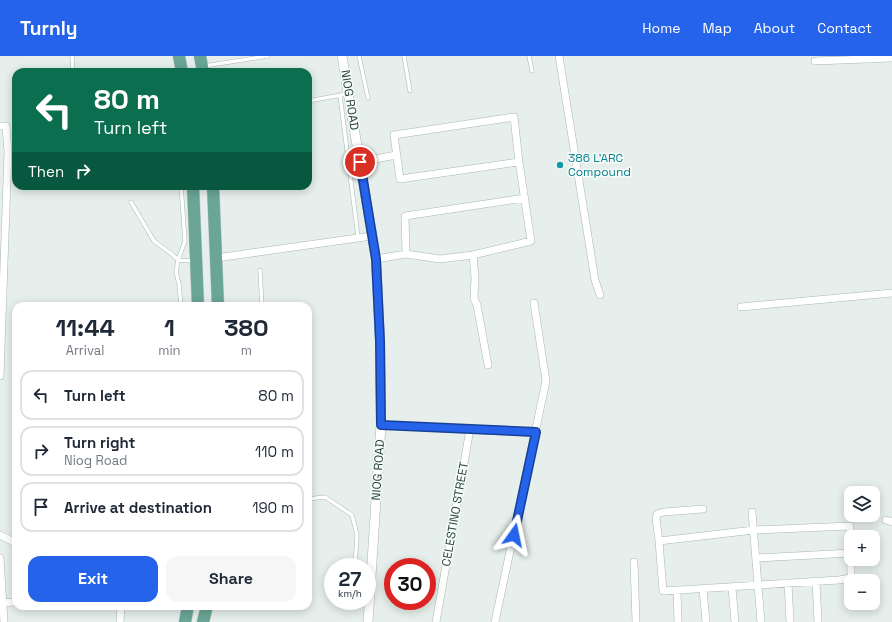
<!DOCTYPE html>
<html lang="en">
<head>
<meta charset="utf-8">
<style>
	body { margin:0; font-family:"Space Grotesk",sans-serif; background:#f6f6f7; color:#1f2937; height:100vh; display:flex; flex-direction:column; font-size:15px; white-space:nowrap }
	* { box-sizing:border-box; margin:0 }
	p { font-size:13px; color:#747a83 }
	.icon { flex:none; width:22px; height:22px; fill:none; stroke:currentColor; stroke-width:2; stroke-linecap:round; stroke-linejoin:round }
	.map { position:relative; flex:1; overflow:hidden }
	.panel { position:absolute; left:12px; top:246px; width:300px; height:308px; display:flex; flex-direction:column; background:#fff; border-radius:12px; box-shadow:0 2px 10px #0003 }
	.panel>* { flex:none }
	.hud { position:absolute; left:12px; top:12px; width:300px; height:122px; border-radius:12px; box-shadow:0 2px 10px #0003; background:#0b6e4f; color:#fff; overflow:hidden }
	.controls { position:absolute; left:844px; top:430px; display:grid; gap:8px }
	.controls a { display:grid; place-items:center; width:36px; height:36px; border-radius:8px; background:#fff; box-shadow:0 2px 10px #0003; font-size:20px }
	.speed { position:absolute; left:324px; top:502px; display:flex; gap:8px; font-size:20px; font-weight:700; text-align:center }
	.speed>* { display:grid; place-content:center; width:52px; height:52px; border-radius:50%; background:#fff; box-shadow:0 2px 10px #0003; line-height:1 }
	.speed small { font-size:10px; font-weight:400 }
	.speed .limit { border:6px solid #d22; background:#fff; color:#111 }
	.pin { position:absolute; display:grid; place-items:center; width:34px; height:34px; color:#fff; margin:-17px; border:2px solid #fff; border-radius:50%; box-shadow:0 1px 4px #0007 }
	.me { position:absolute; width:44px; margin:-22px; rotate:12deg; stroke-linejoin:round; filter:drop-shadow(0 0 3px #0008) }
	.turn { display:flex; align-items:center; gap:14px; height:84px; padding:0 16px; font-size:18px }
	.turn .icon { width:52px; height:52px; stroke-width:2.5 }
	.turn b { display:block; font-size:28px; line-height:34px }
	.then { display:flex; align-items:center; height:38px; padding:0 16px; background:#0003; gap:8px; font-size:15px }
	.eta { display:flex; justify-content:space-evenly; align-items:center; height:68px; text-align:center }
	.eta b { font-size:24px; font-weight:600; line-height:28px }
	.action { display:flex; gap:8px; margin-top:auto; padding:8px 16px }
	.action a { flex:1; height:46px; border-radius:12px; background:#2563eb; color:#fff; font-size:16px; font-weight:600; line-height:46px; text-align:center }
	.action a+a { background:#f6f6f7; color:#1f2937 }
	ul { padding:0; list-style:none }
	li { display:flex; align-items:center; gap:12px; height:50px; margin:0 8px 6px; padding:0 8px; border:2px solid #e0e1e3; border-radius:12px }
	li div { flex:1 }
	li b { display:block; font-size:15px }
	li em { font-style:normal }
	header { display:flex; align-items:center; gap:24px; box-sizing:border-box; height:56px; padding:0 20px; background:#2563eb; color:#fff }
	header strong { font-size:19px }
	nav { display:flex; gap:22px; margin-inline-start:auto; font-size:14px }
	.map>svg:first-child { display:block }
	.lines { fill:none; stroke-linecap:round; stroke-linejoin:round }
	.service-casing { stroke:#a8b8b2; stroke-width:4.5 }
	.minor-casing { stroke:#a8b8b2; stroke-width:8 }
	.tertiary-casing { stroke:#a8b8b2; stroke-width:10 }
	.primary-casing { stroke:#c2cac8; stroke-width:13 }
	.service { stroke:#fff; stroke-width:3.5 }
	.minor { stroke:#fff; stroke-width:7 }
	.tertiary { stroke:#fff; stroke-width:9 }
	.primary { stroke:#6aa596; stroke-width:12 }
	.route-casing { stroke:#184099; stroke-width:10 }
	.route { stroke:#2563eb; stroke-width:7 }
	.culture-dot { fill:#0f9aa8; stroke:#f7fbf9; stroke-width:1.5 }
	.labels { text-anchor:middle; stroke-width:3; stroke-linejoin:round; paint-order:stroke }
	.street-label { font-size:12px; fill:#24423a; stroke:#f7fbf9 }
	.culture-label { font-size:12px; fill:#0d838f; stroke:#f7fbf9; text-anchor:start }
</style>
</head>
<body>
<header>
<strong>Turnly</strong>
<nav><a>Home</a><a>Map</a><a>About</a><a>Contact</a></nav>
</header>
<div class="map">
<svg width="892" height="566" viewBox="0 0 892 566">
	<rect width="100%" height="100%" fill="#e6efeb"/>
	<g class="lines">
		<defs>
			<path id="service" d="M72,0l1,16
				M359,0l9,42
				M404,0l6,35
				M529,0l3,15
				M204,10l64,-10
				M340,39l18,142
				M308,45l39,-7
				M131,146l23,39 19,14 5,5 15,1
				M260,214l2,36
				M181,250l-2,-22 -3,-12 2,-12 7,-19 -4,-55
				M308,443l17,-2 27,18 5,20 -2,32"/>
			<path id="minor" d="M559,0l36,224 5,15
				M815,5l77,-3
				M514,61l5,45 -119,17 -6,-44z
				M0,70h6l2,26 -8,224
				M360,106l36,-7
				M406,198l-1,-38 120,-18
				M473,199l58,-14 -12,-79
				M216,202l156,-22
				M376,203l30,-5 34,5 33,-4 2,23 -1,20 3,7 11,60
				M741,251l151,-14
				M381,369l155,8
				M752,456l9,110
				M886,464l6,2
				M850,470l1,50 -1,2 -11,2 -176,11 -4,-50 95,-11z
				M0,479l16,8
				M659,485l-3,-22 1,-5 7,-2 39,-3
				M0,502l4,64
				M756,502l95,-5
				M634,506l2,60
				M816,526l2,40
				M788,527l2,39
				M732,531l3,35
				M703,533l3,33
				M677,534l1,32
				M0,547l16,-1
				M120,566l1,-16
				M436,566l34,-193
				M495,566l51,-241 -12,-78"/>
			<path id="tertiary" d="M342,0l34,203 4,82 1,84 -13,197"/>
			<path id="primary" d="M179,0l3,16
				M200,0l3,16
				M193,130l5,120
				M213,130l5,120
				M185,566l3,-16
				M203,566l4,-16"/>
		</defs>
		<use href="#service" class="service-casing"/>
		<use href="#minor" class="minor-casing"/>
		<use href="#tertiary" class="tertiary-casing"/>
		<use href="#primary" class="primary-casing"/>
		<use href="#service" class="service"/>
		<use href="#minor" class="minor"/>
		<use href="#tertiary" class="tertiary"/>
		<use href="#primary" class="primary"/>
	</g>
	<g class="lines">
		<defs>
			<path id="route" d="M360,106l16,97 4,82 1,84 155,7 -22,103"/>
		</defs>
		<use href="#route" class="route-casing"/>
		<use href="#route" class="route"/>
	</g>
	<circle class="culture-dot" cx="560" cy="109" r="4"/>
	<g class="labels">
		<g class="street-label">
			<text transform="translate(350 44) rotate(81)" y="4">NIOG ROAD</text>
			<text transform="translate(378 414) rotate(-86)" y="4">NIOG ROAD</text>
			<text transform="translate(455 458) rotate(-80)" y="4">CELESTINO STREET</text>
		</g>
		<g class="culture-label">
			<text x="568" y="106">386 L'ARC<tspan x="568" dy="14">Compound</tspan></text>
		</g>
	</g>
</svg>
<div class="controls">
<a><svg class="icon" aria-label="layers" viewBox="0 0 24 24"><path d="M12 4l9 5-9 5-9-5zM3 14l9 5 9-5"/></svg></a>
<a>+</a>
<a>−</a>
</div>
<div class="speed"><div>27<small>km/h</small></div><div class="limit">30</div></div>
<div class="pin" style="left:360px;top:106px;background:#d93025"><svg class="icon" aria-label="arrive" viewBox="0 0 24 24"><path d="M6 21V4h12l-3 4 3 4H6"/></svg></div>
<svg class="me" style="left:514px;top:479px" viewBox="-20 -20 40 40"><path d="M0-17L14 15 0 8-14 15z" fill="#2563eb" stroke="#fff" stroke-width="4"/></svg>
<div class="hud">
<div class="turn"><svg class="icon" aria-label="left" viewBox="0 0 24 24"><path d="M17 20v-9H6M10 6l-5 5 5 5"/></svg><div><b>80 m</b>Turn left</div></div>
<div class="then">Then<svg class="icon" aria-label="right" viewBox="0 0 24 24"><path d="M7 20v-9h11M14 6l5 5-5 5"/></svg></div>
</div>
<section class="panel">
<div class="eta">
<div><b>11:44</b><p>Arrival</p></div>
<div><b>1</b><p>min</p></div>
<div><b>380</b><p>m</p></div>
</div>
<ul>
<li><svg class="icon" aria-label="left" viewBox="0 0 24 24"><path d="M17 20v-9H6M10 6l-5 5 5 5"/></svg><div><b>Turn left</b></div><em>80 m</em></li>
<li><svg class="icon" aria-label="right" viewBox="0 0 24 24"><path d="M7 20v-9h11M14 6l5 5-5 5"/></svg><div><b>Turn right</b><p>Niog Road</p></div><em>110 m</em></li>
<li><svg class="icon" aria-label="arrive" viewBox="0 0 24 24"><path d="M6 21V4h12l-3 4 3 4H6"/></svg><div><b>Arrive at destination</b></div><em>190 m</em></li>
</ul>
<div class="action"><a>Exit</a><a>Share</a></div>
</section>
</div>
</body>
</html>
